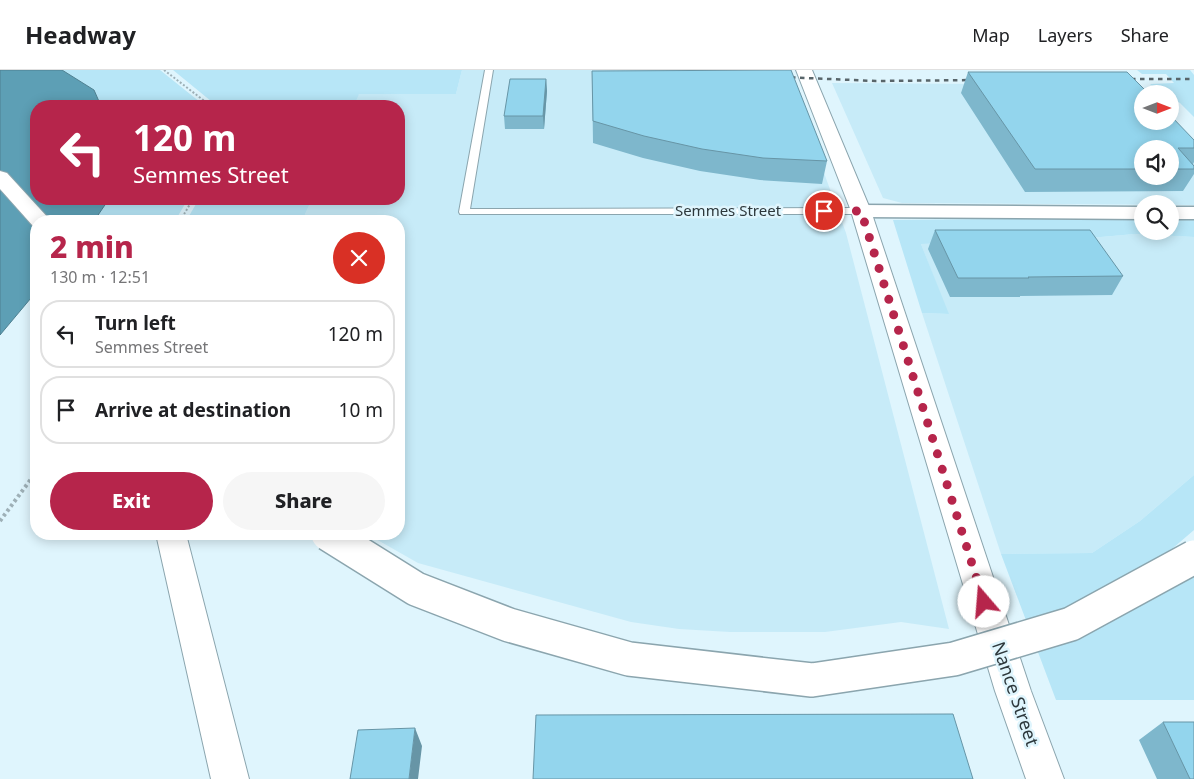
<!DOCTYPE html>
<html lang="en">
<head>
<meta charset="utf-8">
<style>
	body { margin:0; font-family:"Noto Sans",sans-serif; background:#f6f6f6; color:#202124; height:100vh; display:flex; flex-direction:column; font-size:19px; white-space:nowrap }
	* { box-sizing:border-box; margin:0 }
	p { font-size:16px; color:#757577 }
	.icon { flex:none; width:28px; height:28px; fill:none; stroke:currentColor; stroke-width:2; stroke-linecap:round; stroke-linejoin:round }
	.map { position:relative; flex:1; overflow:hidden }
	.side { position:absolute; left:30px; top:145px; width:375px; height:325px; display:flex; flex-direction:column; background:#fff; border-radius:20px; box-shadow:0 2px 12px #0003 }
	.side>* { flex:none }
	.banner { position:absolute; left:30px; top:30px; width:375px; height:105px; border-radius:20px; box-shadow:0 2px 12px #0003; background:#b6254b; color:#fff; overflow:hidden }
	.needle { width:32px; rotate:90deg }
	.controls { position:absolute; left:1134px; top:15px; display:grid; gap:10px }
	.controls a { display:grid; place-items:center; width:45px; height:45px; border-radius:50%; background:#fff; box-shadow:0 2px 12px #0003; font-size:25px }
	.pin { position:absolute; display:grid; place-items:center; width:42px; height:42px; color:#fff; margin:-21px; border:2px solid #fff; border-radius:50%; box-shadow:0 1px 5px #0007 }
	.me { position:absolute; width:55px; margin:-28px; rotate:342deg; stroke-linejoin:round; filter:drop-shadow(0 0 4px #0008) }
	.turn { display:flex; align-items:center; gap:18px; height:105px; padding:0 20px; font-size:22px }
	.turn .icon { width:65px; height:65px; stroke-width:2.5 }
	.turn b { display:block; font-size:35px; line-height:42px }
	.round { display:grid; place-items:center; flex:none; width:52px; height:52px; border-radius:26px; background:#f6f6f6 }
	.summary { display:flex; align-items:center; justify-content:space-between; height:85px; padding:0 20px }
	h1 { font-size:30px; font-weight:800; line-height:38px; color:#b6254b }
	.button { display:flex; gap:10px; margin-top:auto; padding:10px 20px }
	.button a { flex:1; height:58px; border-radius:30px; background:#b6254b; color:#fff; font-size:20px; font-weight:800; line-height:58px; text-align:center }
	.button a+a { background:#f6f6f6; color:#202124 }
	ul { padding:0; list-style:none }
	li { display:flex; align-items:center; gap:15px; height:68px; margin:0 10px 8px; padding:0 10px; border:2px solid #e0e0e0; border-radius:20px }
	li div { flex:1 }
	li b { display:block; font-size:19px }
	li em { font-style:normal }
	header { display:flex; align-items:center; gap:30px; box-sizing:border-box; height:70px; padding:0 25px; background:#fff; border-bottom:1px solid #e0e0e0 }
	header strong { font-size:24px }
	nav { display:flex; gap:28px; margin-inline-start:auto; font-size:18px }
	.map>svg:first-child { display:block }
	.built { fill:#c7ebf8; fill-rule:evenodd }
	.green { fill:#b7e6f7 }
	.water { fill:#5d9fb5; stroke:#4f8091 }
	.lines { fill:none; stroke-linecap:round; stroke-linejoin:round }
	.lane-casing { stroke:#8ba5ae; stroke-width:2 }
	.street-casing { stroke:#8ba5ae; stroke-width:3 }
	.secondary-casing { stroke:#8ba5ae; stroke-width:2 }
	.highway-casing { stroke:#8ba5ae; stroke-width:2 }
	.path-far2 { stroke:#9eb0b7; stroke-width:2; stroke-dasharray:2 2; stroke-linecap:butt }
	.path-far1 { stroke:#9eb0b7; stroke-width:3; stroke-dasharray:2.5 2.5; stroke-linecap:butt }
	.path { stroke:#9eb0b7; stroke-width:4; stroke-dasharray:3 3; stroke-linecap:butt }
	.lane { fill:#fff; fill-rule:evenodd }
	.street { fill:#fff; fill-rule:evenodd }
	.secondary { fill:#fff; fill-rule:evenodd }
	.highway { fill:#fff; fill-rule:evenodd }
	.rail { stroke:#58656a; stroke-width:2.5; stroke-dasharray:4.5 4.5; stroke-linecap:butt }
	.highway-bridge-casing { stroke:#8ba5ae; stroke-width:36; stroke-linecap:butt }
	.highway-bridge { stroke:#fff; stroke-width:33 }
	.wall { fill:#7eb7cc; fill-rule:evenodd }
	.shaded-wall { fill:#6795a6 }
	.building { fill:#93d5ed; stroke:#6795a6 }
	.route { stroke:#b6254b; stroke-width:9; stroke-dasharray:0 16.2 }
	.labels { text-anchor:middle; stroke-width:5; stroke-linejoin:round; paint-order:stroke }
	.far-street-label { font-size:15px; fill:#2d383c; stroke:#dff5fd }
	.street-label { font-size:18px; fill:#2d383c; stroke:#dff5fd }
</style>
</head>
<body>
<header>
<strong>Headway</strong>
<nav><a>Map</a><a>Layers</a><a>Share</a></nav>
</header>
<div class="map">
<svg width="1194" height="709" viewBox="0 0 1194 709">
	<rect width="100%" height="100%" fill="#dff5fd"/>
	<path class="built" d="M462,0h190l57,6 81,4 56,153 103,396 -48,-7 -76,10h-95l-51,-3 -48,-7 -213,-59 -51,-29h32v-313h-97l10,-22h87v-93h-50l10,-12h97z
		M832,13l290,2 20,36 52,40v44l-292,-2 -19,-5zM1142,79h28v27h-28z
		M1135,164l59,3v238l-54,46 -48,32 -91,1 -79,-241 26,1 -27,-70 146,-4z"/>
	<path class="green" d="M62,0h98l45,36h-104l-7,-16z
		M173,0h289l-6,24h-97l-4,9h-4l-2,3h-132z
		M1137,0h53l4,5v42l-14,-14 -10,-5v-4h-9l-11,-10 24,-1 -8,-9h-24z
		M109,129h79l-13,22h-81z
		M199,129h113l-10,22h-116z
		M1086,148l56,1v12h28v-12l24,1v17l-59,-3 -68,6 -146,4 28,70 -27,-1 -29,-93z
		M1194,405v55l-21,18 21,21v131h-138l-55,-146 91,-1 48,-32z"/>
	<path class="water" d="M0,0h62l32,20 7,16h-65v93h73l-15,22h-58v71l-36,43z"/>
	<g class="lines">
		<defs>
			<path id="lane" d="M485,0h8l-23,139 391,-1 5,3 -5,3h-401l-1,-2z"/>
			<path id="street" d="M861,135l281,2v12l-281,-2 -7,-2 -3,-4 3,-4z
				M1170,137h24v12h-24z"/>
			<path id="secondary" d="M796,0h16l59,141 160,480 33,88h-38l-31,-88 -144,-480z"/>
			<path id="highway" d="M0,101l7,2 44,48h-15v5h-3l-33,-37z
				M156,464h30l63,245h-38z"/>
		</defs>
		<use href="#lane" class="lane-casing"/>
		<use href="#street" class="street-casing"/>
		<use href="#secondary" class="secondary-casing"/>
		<use href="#highway" class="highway-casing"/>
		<path class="path-far2" d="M164,0l47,36
			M180,151l13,-22"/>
		<path class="path-far1" d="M33,406l3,-4"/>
		<path class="path" d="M0,451l34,-46"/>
		<use href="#lane" class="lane"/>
		<use href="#street" class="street"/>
		<use href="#secondary" class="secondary"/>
		<use href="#highway" class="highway"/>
		<path class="rail" d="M782,7l94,4 103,-1
			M1122,9h72"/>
		<defs>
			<path id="highway-bridge" d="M328,464l88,55 93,36 120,34 183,21 142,-21 117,-35 123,-67"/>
		</defs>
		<use href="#highway-bridge" class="highway-bridge-casing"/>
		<use href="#highway-bridge" class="highway-bridge"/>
	</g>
	<path class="wall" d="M592,1l235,90 -5,23 -62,-4 -60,-9 -57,-13 -50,-15z
		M968,2l226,68v22l-1,2 1,2v8l-11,17 -158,1 -64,-99zM1142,79h28v27h-28z
		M546,9l1,12 -3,38h-39l-1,-13z
		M935,160l188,46 -11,19 -92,1v1h-70l-22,-48z
		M1163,652l31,57h-37l-18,-39z"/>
	<path class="shaded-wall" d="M546,9l1,12 -3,38 -1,-13z
		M415,658l7,18 -4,33h-9z"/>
	<path class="building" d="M791,0l36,91 -64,-3 -61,-9 -58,-13 -51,-15 -1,-50z
		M968,2h159l22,22h-7v27h28v-6l24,25v8h-16l16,18v3h-24v-20h-28v20h-107z
		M510,9h36l-3,37h-39z
		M935,160h155l33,46 -95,1 1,1h-71z
		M953,644l20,65h-440l3,-64z
		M1163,652h31v57h-4z
		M415,658l-6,51h-59l8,-49z"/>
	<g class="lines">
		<path class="route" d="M824,141h37l123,391"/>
	</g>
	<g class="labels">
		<g class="far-street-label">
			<text x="728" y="146">Semmes Street</text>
		</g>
		<g class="street-label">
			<text transform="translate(1015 624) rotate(71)" y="6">Nance Street</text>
		</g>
	</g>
</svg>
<div class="controls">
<a><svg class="needle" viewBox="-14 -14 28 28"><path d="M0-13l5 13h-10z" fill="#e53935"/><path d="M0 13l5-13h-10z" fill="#757577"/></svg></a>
<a><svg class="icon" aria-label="sound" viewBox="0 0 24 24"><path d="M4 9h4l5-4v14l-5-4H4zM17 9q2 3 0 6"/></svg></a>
<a><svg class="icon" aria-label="search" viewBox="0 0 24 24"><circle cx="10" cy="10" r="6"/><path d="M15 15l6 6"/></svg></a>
</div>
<div class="pin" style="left:824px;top:141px;background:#d93025"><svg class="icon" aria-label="arrive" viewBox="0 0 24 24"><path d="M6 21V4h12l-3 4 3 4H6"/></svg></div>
<svg class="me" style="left:984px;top:532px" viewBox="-20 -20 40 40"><circle r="19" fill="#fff"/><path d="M0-13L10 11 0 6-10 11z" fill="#b6254b"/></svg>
<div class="banner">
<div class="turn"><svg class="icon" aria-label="left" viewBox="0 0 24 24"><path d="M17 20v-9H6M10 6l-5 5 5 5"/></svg><div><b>120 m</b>Semmes Street</div></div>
</div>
<section class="side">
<div class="summary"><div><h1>2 min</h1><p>130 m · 12:51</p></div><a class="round" style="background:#d93025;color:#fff"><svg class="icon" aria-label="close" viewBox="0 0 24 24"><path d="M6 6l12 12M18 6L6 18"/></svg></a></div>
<ul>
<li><svg class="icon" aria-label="left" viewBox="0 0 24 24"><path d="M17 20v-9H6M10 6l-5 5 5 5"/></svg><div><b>Turn left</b><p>Semmes Street</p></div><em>120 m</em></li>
<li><svg class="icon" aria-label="arrive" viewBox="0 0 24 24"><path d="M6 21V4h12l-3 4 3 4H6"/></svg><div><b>Arrive at destination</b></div><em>10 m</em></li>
</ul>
<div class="button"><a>Exit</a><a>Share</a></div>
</section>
</div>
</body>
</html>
